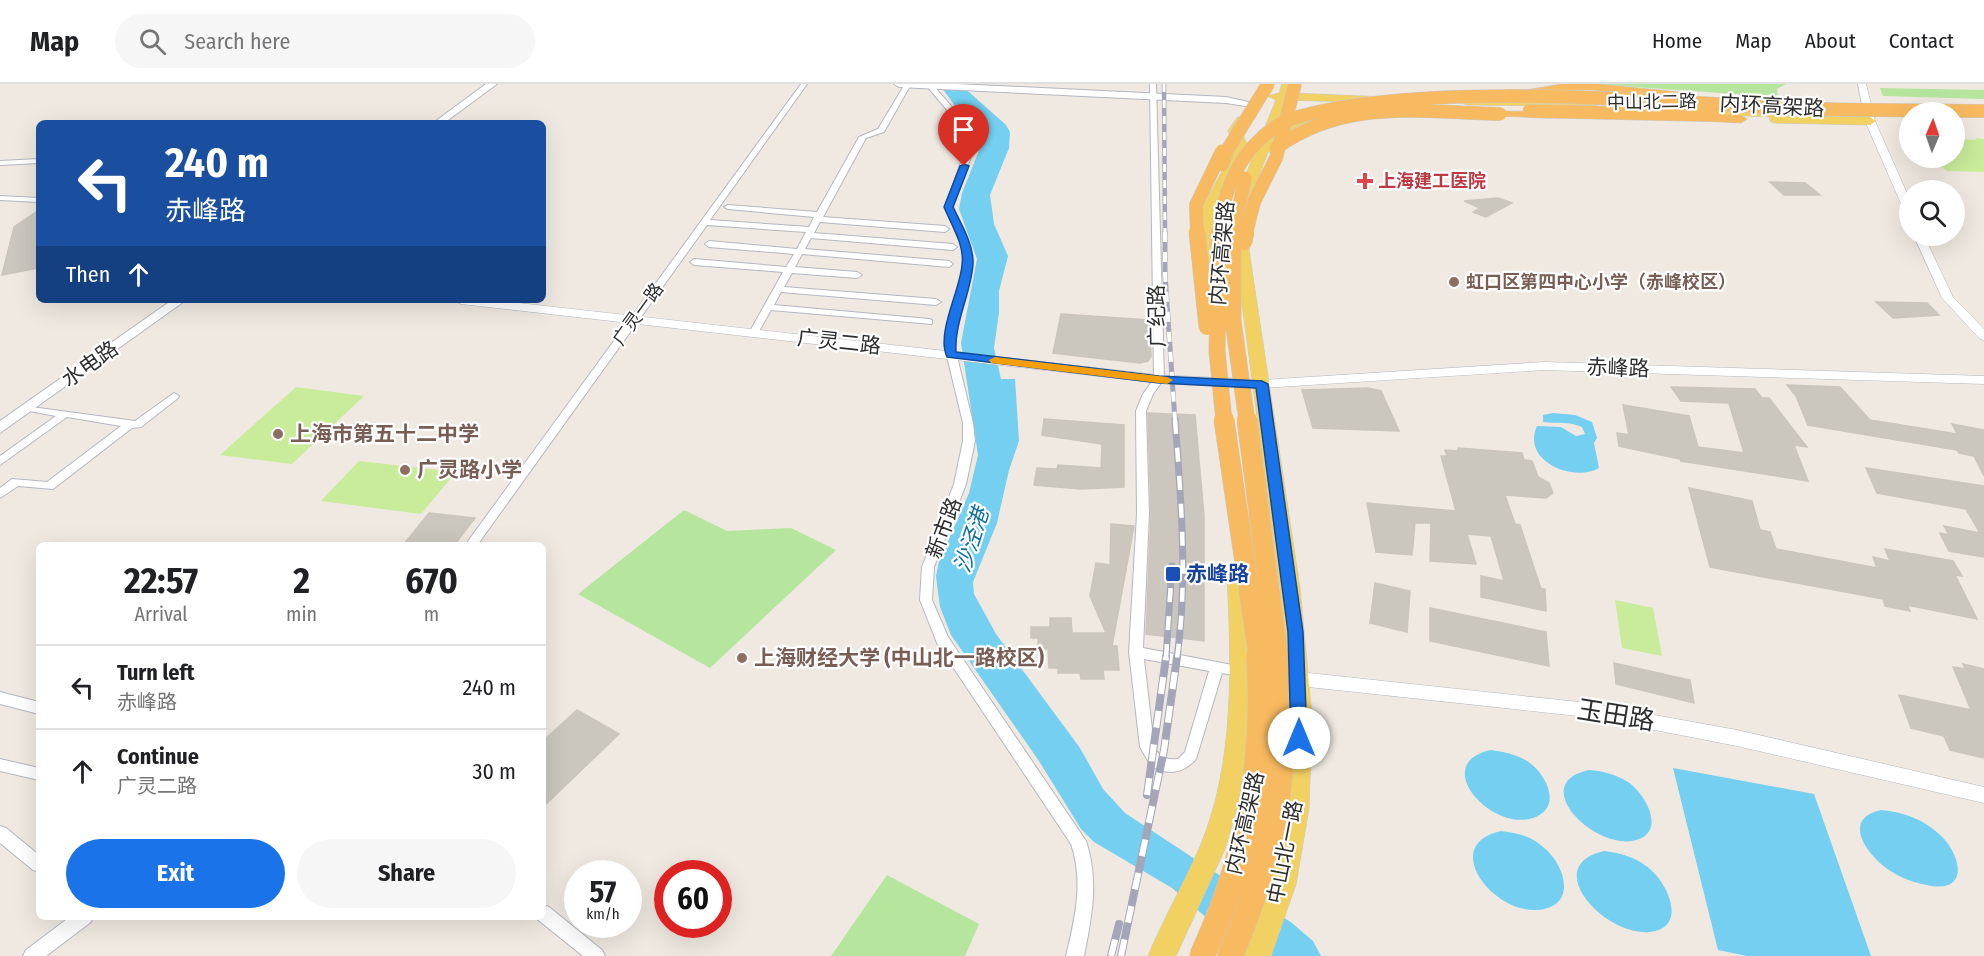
<!DOCTYPE html>
<html lang="en">
<head>
<meta charset="utf-8">
<style>
	body { margin:0; font-family:"Fira Sans Condensed","Noto Sans SC",sans-serif; background:#f6f6f6; color:#202124; height:100vh; display:flex; flex-direction:column; font-size:22px; white-space:nowrap }
	* { box-sizing:border-box; margin:0 }
	p { font-size:20px; color:#757577 }
	.icon { flex:none; width:33px; height:33px; fill:none; stroke:currentColor; stroke-width:2; stroke-linecap:round; stroke-linejoin:round }
	.map { position:relative; flex:1; overflow:hidden }
	.side { position:absolute; left:36px; top:458px; width:510px; height:378px; display:flex; flex-direction:column; background:#fff; border-radius:9px; box-shadow:0 6px 24px #0002 }
	.side>* { flex:none }
	.guide { position:absolute; left:36px; top:36px; width:510px; height:183px; border-radius:9px; box-shadow:0 6px 24px #0002; background:#1a4fa0; color:#fff; overflow:hidden }
	.needle { width:39px; rotate:2deg }
	.fabs { position:absolute; left:1899px; top:18px; display:grid; gap:12px }
	.fabs a { display:grid; place-items:center; width:66px; height:66px; border-radius:50%; background:#fff; box-shadow:0 6px 24px #0002; font-size:30px }
	.speed { position:absolute; left:564px; top:776px; display:flex; gap:12px; font-size:30px; font-weight:700; text-align:center }
	.speed>* { display:grid; place-content:center; width:78px; height:78px; border-radius:50%; background:#fff; box-shadow:0 6px 24px #0002; line-height:1 }
	.speed small { font-size:15px; font-weight:400 }
	.speed .limit { border:9px solid #d22; background:#fff; color:#111 }
	.pin { position:absolute; display:grid; place-items:center; width:51px; height:51px; color:#fff; margin:-62px -26px; border-radius:50% 50% 50% 0; rotate:-45deg; box-shadow:0 0 6px #0007 }
	.pin .icon { rotate:45deg }
	.me { position:absolute; width:66px; margin:-33px; rotate:0deg; stroke-linejoin:round; filter:drop-shadow(0 0 4px #0008) }
	.turn { display:flex; align-items:center; gap:21px; height:126px; padding:0 30px; font-size:27px }
	.turn .icon { width:78px; height:78px; stroke-width:2.5 }
	.turn b { display:block; font-size:42px; line-height:51px }
	.then { display:flex; align-items:center; height:57px; padding:0 30px; background:#0003; gap:12px; font-size:22px }
	.eta { display:flex; justify-content:space-evenly; align-items:center; height:102px; text-align:center }
	.eta b { font-size:36px; font-weight:700; line-height:42px }
	.cta { display:flex; gap:12px; margin-top:auto; padding:12px 30px }
	.cta a { flex:1; height:69px; border-radius:36px; background:#1a73e8; color:#fff; font-size:24px; font-weight:700; line-height:69px; text-align:center }
	.cta a+a { background:#f6f6f6; color:#202124 }
	ul { padding:0; list-style:none }
	li { display:flex; align-items:center; gap:18px; height:84px; padding:0 30px; border-top:2px solid #e0e0e0 }
	li div { flex:1 }
	li b { display:block; font-size:22px }
	li em { font-style:normal }
	header { display:flex; align-items:center; gap:36px; box-sizing:border-box; height:84px; padding:0 30px; background:#fff; border-bottom:2px solid #e0e0e0 }
	header strong { font-size:28px }
	nav { display:flex; gap:33px; margin-inline-start:auto; font-size:21px }
	.search { width:420px; height:54px; background:#f6f6f6; display:flex; align-items:center; gap:15px; box-sizing:border-box; padding:0 21px; border-radius:33px; color:#757577; font-size:22px }
	.map>svg:first-child { display:block }
	.green { fill:#b6e59e }
	.pitch { fill:#c9ec9a }
	.water { fill:#75cff0 }
	.building { fill:#cbc7bf; stroke:#cbc5ba; stroke-width:1.5 }
	.lines { fill:none; stroke-linecap:round; stroke-linejoin:round }
	.minor-casing { stroke:#b4b7c1; stroke-width:2 }
	.tertiary-casing { stroke:#b4b7c1; stroke-width:1 }
	.secondary-casing { stroke:#b4b7c1; stroke-width:2 }
	.primary-casing { stroke:#c9c9c9; stroke-width:1 }
	.trunk-casing { stroke:#c9c9c9; stroke-width:1 }
	.minor { fill:#fff; fill-rule:evenodd }
	.tertiary { fill:#fff; fill-rule:evenodd }
	.secondary { fill:#fff; fill-rule:evenodd }
	.primary { fill:#f2d163; fill-rule:evenodd }
	.trunk { fill:#f8ba60; fill-rule:evenodd }
	.rail-far3-casing { stroke:#a3a6b8; stroke-width:4.5 }
	.rail-far2-casing { stroke:#a3a6b8; stroke-width:5 }
	.rail-far1-casing { stroke:#a3a6b8; stroke-width:7 }
	.rail-casing { stroke:#a3a6b8; stroke-width:8 }
	.rail-far3 { stroke:#fff; stroke-width:3; stroke-dasharray:8; stroke-linecap:butt }
	.rail-far2 { stroke:#fff; stroke-width:4; stroke-dasharray:10; stroke-linecap:butt }
	.rail-far1 { stroke:#fff; stroke-width:4.5; stroke-dasharray:14; stroke-linecap:butt }
	.rail { stroke:#fff; stroke-width:6; stroke-dasharray:17; stroke-linecap:butt }
	.trunk-bridge-far3-casing { stroke:#c9c9c9; stroke-width:14; stroke-linecap:butt }
	.trunk-bridge-far2-casing { stroke:#c9c9c9; stroke-width:17; stroke-linecap:butt }
	.trunk-bridge-far1-casing { stroke:#c9c9c9; stroke-width:21; stroke-linecap:butt }
	.trunk-bridge-casing { stroke:#c9c9c9; stroke-width:26; stroke-linecap:butt }
	.trunk-bridge-far3 { stroke:#f8ba60; stroke-width:13 }
	.trunk-bridge-far2 { stroke:#f8ba60; stroke-width:16 }
	.trunk-bridge-far1 { stroke:#f8ba60; stroke-width:20 }
	.trunk-bridge { stroke:#f8ba60; stroke-width:25 }
	.route { fill:#1a73e8; stroke:#114b97; stroke-width:1.5 }
	.slow { fill:#f59e0b }
	.health-dot { fill:#e0444e; stroke:#fff; stroke-width:2 }
	.education-dot { fill:#8d6e63; stroke:#fff; stroke-width:2 }
	.transit-dot { fill:#1a4fb4; stroke:#fff; stroke-width:2 }
	.labels { text-anchor:middle; stroke-width:4.5; stroke-linejoin:round; paint-order:stroke }
	.far-street-label { font-size:18px; fill:#2e2e2e; stroke:#fff }
	.far-health-label { font-size:18px; font-weight:bold; fill:#be3a42; stroke:#fff; text-anchor:start }
	.far-education-label { font-size:18px; font-weight:bold; fill:#785e54; stroke:#fff; text-anchor:start }
	.street-label { font-size:21px; fill:#2e2e2e; stroke:#fff }
	.education-label { font-size:21px; font-weight:bold; fill:#785e54; stroke:#fff; text-anchor:start }
	.transit-label { font-size:21px; font-weight:bold; fill:#164399; stroke:#fff; text-anchor:start }
	.water-label { font-size:22px; font-style:italic; fill:#0d6fa3; stroke:#fff }
	.near-street-label { font-size:26px; fill:#2e2e2e; stroke:#fff }
</style>
</head>
<body>
<header>
<strong>Map</strong>
<div class="search"><svg class="icon" aria-label="search" viewBox="0 0 24 24"><circle cx="10" cy="10" r="6"/><path d="M15 15l6 6"/></svg>Search here</div>
<nav><a>Home</a><a>Map</a><a>About</a><a>Contact</a></nav>
</header>
<div class="map">
<svg width="1984" height="872" viewBox="0 0 1984 872">
	<rect width="100%" height="100%" fill="#efe9e1"/>
	<path class="green" d="M1593,0h193l-9,5 1,8z
		M1880,4l104,2v9l-101,-3z
		M684,426l43,21 64,-3 45,22 -126,118 -132,-74z
		M887,791l92,49 -14,32h-134z"/>
	<path class="pitch" d="M1975,54l9,1v33l-37,-1 -19,-13h26l1,-19 22,1z
		M296,303l68,9 -72,68 -72,-9z
		M359,377l97,11 -35,42 -100,-13z
		M1615,516l38,8 9,48 -40,-8z"/>
	<path class="water" d="M939,0h21l46,41 4,7 -1,16 -19,47 4,29 14,32 -9,35v21l-5,36 7,31h14l4,62 -10,29 -12,53 -24,59 1,12 22,40 84,114 23,41 22,24 167,110 21,18 8,15h-70l-79,-68 -78,-46 -13,-13 -42,-68 -88,-126 -11,-28 -4,-31 3,-14 30,-69 9,-38 -17,-112 16,-84 -18,-50 3,-16 20,-50 -3,-13 -21,-20z
		M1553,329l22,2 17,7 5,16 -3,5 5,25c-26,15 -78,-7 -62,-42l24,1 15,9 9,-2 -3,-7c-13,-6 -25,-3 -39,-5v-7z
		M1491,666c14,2 28,5 39,13 18,14 32,45 3,55 -42,14 -104,-55 -42,-68z
		M1673,684l141,26 57,162h-124l-29,-6z
		M1589,686c14,1 26,4 39,12 19,13 40,53 4,59 -41,6 -104,-58 -43,-71z
		M1881,726c22,2 42,9 58,24 23,20 31,61 -12,51 -17,-3 -33,-10 -46,-21 -19,-17 -36,-46 0,-54z
		M1501,747c16,2 30,5 42,16 23,18 35,60 -6,63 -44,3 -98,-65 -36,-79z
		M1604,767c15,2 29,5 42,15 20,13 44,61 4,66 -45,5 -111,-66 -46,-81z"/>
	<path class="building" d="M1770,98l35,1 15,12h-36z
		M1498,114l14,5 -26,14 -13,-5 7,-4 -16,-7z
		M39,126v58l-37,7 12,-48z
		M1876,218l51,1 12,12 -46,3z
		M1061,230l88,6 2,36 -3,5 -8,2 -87,-10z
		M1787,301l53,2 30,33 87,14 -5,-10 32,6v46l-10,-20 -15,-3 -2,-3 -149,-25 -12,-29z
		M1671,303l84,2 7,9h7l38,49 -13,-2 14,36 -127,-20 -1,-2 -61,-13 -2,-13 12,2 -6,-30 66,11 9,31 46,6 -15,-50 -48,-2z
		M1368,304l13,3 18,40 -86,-3 -11,-38z
		M1148,329l47,2 9,101v125l-58,-7 5,-120z
		M1044,335l80,6v62l-43,2 -47,-4 3,-17 20,1 1,-4 43,3 1,-24 -60,-9z
		M1458,364l64,5 2,7 8,1 6,16 11,6 4,10 -7,5 -41,-3 10,29 5,1 21,64h4l1,22 -65,-14v-21l23,5 -13,-45 -24,-2 9,30 -46,-3 1,-38h-16l-3,32 -36,-3 -9,-49 89,8 -15,-55h6l-2,-6 13,1z
		M1866,384l118,18v71l-35,-6 -9,-18 9,2 -5,-9 36,7 -14,-24 -89,-16z
		M1689,404l63,13 8,29 10,2 6,17 101,19 -4,-11 17,4 -5,-12 68,12 9,15 -7,-1 22,44 -70,-14 3,6 -25,-5 -2,-7 -173,-32z
		M429,429l46,5 -20,26h-51z
		M1111,440l23,2 -22,120h5l2,24h-16l1,9h-23l-1,-6h-22v-5h-9l-1,-19h-10v-11h-7v-11h19v-9h21l1,15h34l-16,-37 6,-33 14,2z
		M1375,499l35,8 -3,41 -37,-9z
		M1430,524l116,24 3,34 -119,-25z
		M1614,579l76,17 4,23 -78,-19z
		M1963,580l21,5v89l-34,-8 -6,-14 -33,-8 -12,-33 72,15 -18,-43 12,2z
		M577,626l42,24 -76,73v-66z"/>
	<g class="lines">
		<defs>
			<path id="minor" d="M801,0h6l-97,136 99,7 5,-10 -86,-8 -4,-2 4,-2 89,7 42,-75 19,-8 27,-45h6l-27,48 -18,6 -43,79 122,9 4,3 -4,3 -125,-10 -6,11 139,11 4,3 -4,3 -142,-12 -6,11 144,12 4,3 -4,3 -147,-13 -7,13 62,5 5,3 -5,3 -65,-5 -8,14 152,12 5,3 -5,3 -155,-13 -7,13 155,14 3,1v4l-161,-14 -14,25h-6l-2,-2 34,-61 -89,-7 -4,-3 4,-3 92,8 8,-13 -85,-7 -4,-3 4,-3 88,8 9,-17 -99,-7 -229,319h-12z
				M925,0h7l46,53 -25,70 17,40 2,17 -18,80 19,79 2,18 -9,43 -32,83 -2,33 16,37 138,204c13,39 6,75 -2,115h-18c9,-38 18,-74 5,-112l-134,-201 -17,-43 2,-33 32,-83 9,-43v-18l-19,-79 20,-80 -2,-17 -17,-40 25,-70z
				M1150,0h6l8,295 -11,15 -7,17 3,103 -6,134 100,19 5,1 2,4 -2,4 -5,1 -21,-4 -26,86c-12,14 -28,17 -45,7l-11,-19 -11,-95 8,-138 -1,-103 7,-17 11,-15zM1144,575l65,12 -24,81 -7,7c-11,1 -18,-1 -24,-12z
				M39,75v4l-39,2v-4z
				M0,112l39,2v4l-39,-2z
				M174,309l5,3 -1,2 -37,29 -9,1 -79,61 -35,-3 -18,12v-10l12,-9 35,3 74,-56 -54,-9 -67,48v-9l56,-40 -32,-6 -1,-2 1,-2 111,15z
				M0,608l39,10v12l-39,-10z
				M0,675l39,9v12l-39,-9z
				M0,742l6,2 33,27v17l-6,-2 -33,-27z
				M543,821l6,2 53,43 3,6h-22l-46,-37 -1,-3h7z
				M71,832h22l-2,6 -45,34h-23l3,-6z"/>
			<path id="tertiary" d="M1858,0h8l9,37 35,79v16l-5,-3 -40,-92z
				M1914,152h10l29,61 31,32v11l-4,-1 -38,-41z
				M455,216h37l667,75 103,5 282,-18 440,14v8l-440,-14 -282,18 -103,-5 -698,-79z
				M1290,587l298,32 149,27 247,57v16l-247,-57 -149,-29 -298,-32 -6,-2 -3,-5 3,-5z"/>
			<path id="secondary" d="M486,0h11l-53,39h-11z
				M894,0h63l269,13 31,7 -5,3 -26,-4 -327,-16z
				M172,216h14l-186,133v-12z"/>
			<path id="primary" d="M1282,0h12l-4,9 95,4 6,3 -6,3 -98,-3 -15,39c17,-16 39,-24 61,-29l6,3 -44,20 -19,19h-8l-14,37 -5,62 51,337 12,130 -3,90 -13,76 -25,72h-28l27,-72 13,-76 5,-90 -8,-130 -45,-337 5,-62 36,-89 -9,-4 12,-3z
				M1464,16h131l6,3 -6,3 -127,-1 -4,-1z
				M1693,24l94,3 4,1 1,4 78,1 6,4 -6,4 -96,-2 -4,-2v-4l-81,-4v-4z
				M1238,33l10,2 -8,12 8,14 -33,65 -5,52 -2,3h-10l-2,-3 5,-52 35,-65 -8,-14z
				M1237,480l7,2 3,5 7,101 -10,112 -19,65 -49,107h-28c15,-36 35,-71 51,-107 37,-87 32,-185 28,-278l3,-5z"/>
			<path id="trunk" d="M1562,0h35l82,8 6,3 -6,3 -86,-8h-29l-43,7 -6,-3 6,-3z
				M1500,27l51,1 6,3 -6,3 -55,-2v-4z
				M1691,30l50,1 6,4 -6,4 -54,-3v-4z"/>
		</defs>
		<use href="#minor" class="minor-casing"/>
		<use href="#tertiary" class="tertiary-casing"/>
		<use href="#secondary" class="secondary-casing"/>
		<use href="#primary" class="primary-casing"/>
		<use href="#trunk" class="trunk-casing"/>
		<use href="#minor" class="minor"/>
		<use href="#tertiary" class="tertiary"/>
		<use href="#secondary" class="secondary"/>
		<use href="#primary" class="primary"/>
		<use href="#trunk" class="trunk"/>
		<defs>
			<path id="rail-far3" d="M1164,0l1,150"/>
			<path id="rail-far2" d="M1165,148v42l10,147"/>
			<path id="rail-far1" d="M1175,336c6,78 13,160 2,238
				M1166,574l6,-92"/>
			<path id="rail" d="M1147,711l19,-138
				M1111,872l8,-32
				M1121,872l43,-206 13,-93"/>
		</defs>
		<use href="#rail-far3" class="rail-far3-casing"/>
		<use href="#rail-far2" class="rail-far2-casing"/>
		<use href="#rail-far1" class="rail-far1-casing"/>
		<use href="#rail" class="rail-casing"/>
		<use href="#rail-far3" class="rail-far3"/>
		<use href="#rail-far2" class="rail-far2"/>
		<use href="#rail-far1" class="rail-far1"/>
		<use href="#rail" class="rail"/>
		<defs>
			<path id="trunk-bridge-far3" d="M1529,27l183,4
				M1276,64c69,-50 144,-36 224,-34
				M1222,81l6,-16 40,-65
				M1197,150l-1,-29 26,-54
				M1219,150c4,-47 23,-89 66,-113 107,-37 327,-24 449,-16 83,6 167,5 250,6
				M1233,150l12,-56
				M1246,150l8,-32 22,-44 19,-74"/>
			<path id="trunk-bridge-far2" d="M1197,148l10,95
				M1219,148l-2,119 7,70
				M1233,148v89l14,100
				M1244,158l2,-10"/>
			<path id="trunk-bridge-far1" d="M1224,336l35,238
				M1247,336l31,238"/>
			<path id="trunk-bridge" d="M1202,872c44,-95 65,-194 57,-299
				M1230,872c25,-56 49,-137 51,-199 1,-33 -2,-67 -3,-100"/>
		</defs>
		<use href="#trunk-bridge-far3" class="trunk-bridge-far3-casing"/>
		<use href="#trunk-bridge-far2" class="trunk-bridge-far2-casing"/>
		<use href="#trunk-bridge-far1" class="trunk-bridge-far1-casing"/>
		<use href="#trunk-bridge" class="trunk-bridge-casing"/>
		<use href="#trunk-bridge-far3" class="trunk-bridge-far3"/>
		<use href="#trunk-bridge-far2" class="trunk-bridge-far2"/>
		<use href="#trunk-bridge-far1" class="trunk-bridge-far1"/>
		<use href="#trunk-bridge" class="trunk-bridge"/>
	</g>
	<path class="route" d="M964,80l5,2 -16,41c8,17 21,38 20,57 -2,30 -19,58 -17,88l203,24 103,5 6,3 35,248 4,106 -2,5h-12l-2,-5 -3,-106 -32,-244 -97,-5 -212,-26c-11,-24 13,-66 15,-92 3,-20 -11,-41 -18,-58l16,-41z"/>
	<path class="slow" d="M995,273l172,20 6,3 -6,4 -176,-21 -2,-3z"/>
	<path class="health-dot" d="M1362 88h6v6h6v6h-6v6h-6v-6h-6v-6h6z"/>
	<g class="education-dot">
		<circle cx="1454" cy="198" r="6"/>
		<circle cx="278" cy="350" r="6"/>
		<circle cx="405" cy="386" r="6"/>
		<circle cx="742" cy="574" r="6"/>
	</g>
	<rect class="transit-dot" x="1165" y="482" width="16" height="16" rx="3"/>
	<g class="labels">
		<g class="far-street-label">
			<text transform="translate(1652 18) rotate(-1)" y="6">中山北二路</text>
			<text transform="translate(638 230) rotate(-54)" y="6">广灵一路</text>
		</g>
		<g class="far-health-label">
			<text x="1378" y="103">上海建工医院</text>
		</g>
		<g class="far-education-label">
			<text x="1466" y="204">虹口区第四中心小学（赤峰校区）</text>
		</g>
		<g class="street-label">
			<text transform="translate(1772 22) rotate(3)" y="7">内环高架路</text>
			<text transform="translate(1222 169) rotate(-85)" y="7">内环高架路</text>
			<text transform="translate(1157 232) rotate(-91)" y="7">广纪路</text>
			<text transform="translate(839 258) rotate(6)" y="7">广灵二路</text>
			<text transform="translate(90 280) rotate(-35)" y="7">水电路</text>
			<text transform="translate(1618 284) rotate(2)" y="7">赤峰路</text>
			<text transform="translate(944 444) rotate(-69)" y="7">新市路</text>
			<text transform="translate(1245 739) rotate(-77)" y="7">内环高架路</text>
			<text transform="translate(1285 768) rotate(-79)" y="7">中山北一路</text>
		</g>
		<g class="education-label">
			<text x="290" y="357">上海市第五十二中学</text>
			<text x="417" y="393">广灵路小学</text>
			<text x="754" y="581">上海财经大学 (中山北一路校区)</text>
		</g>
		<g class="transit-label">
			<text x="1186" y="497">赤峰路</text>
		</g>
		<g class="water-label">
			<text transform="translate(971 456) rotate(-72)" y="8">沙泾港</text>
		</g>
		<g class="near-street-label">
			<text transform="translate(1616 631) rotate(9)" y="9">玉田路</text>
		</g>
	</g>
</svg>
<div class="fabs">
<a><svg class="needle" viewBox="-14 -14 28 28"><path d="M0-13l5 13h-10z" fill="#e53935"/><path d="M0 13l5-13h-10z" fill="#757577"/></svg></a>
<a><svg class="icon" aria-label="search" viewBox="0 0 24 24"><circle cx="10" cy="10" r="6"/><path d="M15 15l6 6"/></svg></a>
</div>
<div class="speed"><div>57<small>km/h</small></div><div class="limit">60</div></div>
<div class="pin" style="left:964px;top:82px;background:#d93025"><svg class="icon" aria-label="arrive" viewBox="0 0 24 24"><path d="M6 21V4h12l-3 4 3 4H6"/></svg></div>
<svg class="me" style="left:1299px;top:654px" viewBox="-20 -20 40 40"><circle r="19" fill="#fff"/><path d="M0-13L10 11 0 6-10 11z" fill="#1a73e8"/></svg>
<div class="guide">
<div class="turn"><svg class="icon" aria-label="left" viewBox="0 0 24 24"><path d="M17 20v-9H6M10 6l-5 5 5 5"/></svg><div><b>240 m</b>赤峰路</div></div>
<div class="then">Then<svg class="icon" aria-label="ahead" viewBox="0 0 24 24"><path d="M12 20V5M6 11l6-6 6 6"/></svg></div>
</div>
<section class="side">
<div class="eta">
<div><b>22:57</b><p>Arrival</p></div>
<div><b>2</b><p>min</p></div>
<div><b>670</b><p>m</p></div>
</div>
<ul>
<li><svg class="icon" aria-label="left" viewBox="0 0 24 24"><path d="M17 20v-9H6M10 6l-5 5 5 5"/></svg><div><b>Turn left</b><p>赤峰路</p></div><em>240 m</em></li>
<li><svg class="icon" aria-label="ahead" viewBox="0 0 24 24"><path d="M12 20V5M6 11l6-6 6 6"/></svg><div><b>Continue</b><p>广灵二路</p></div><em>30 m</em></li>
</ul>
<div class="cta"><a>Exit</a><a>Share</a></div>
</section>
</div>
</body>
</html>
